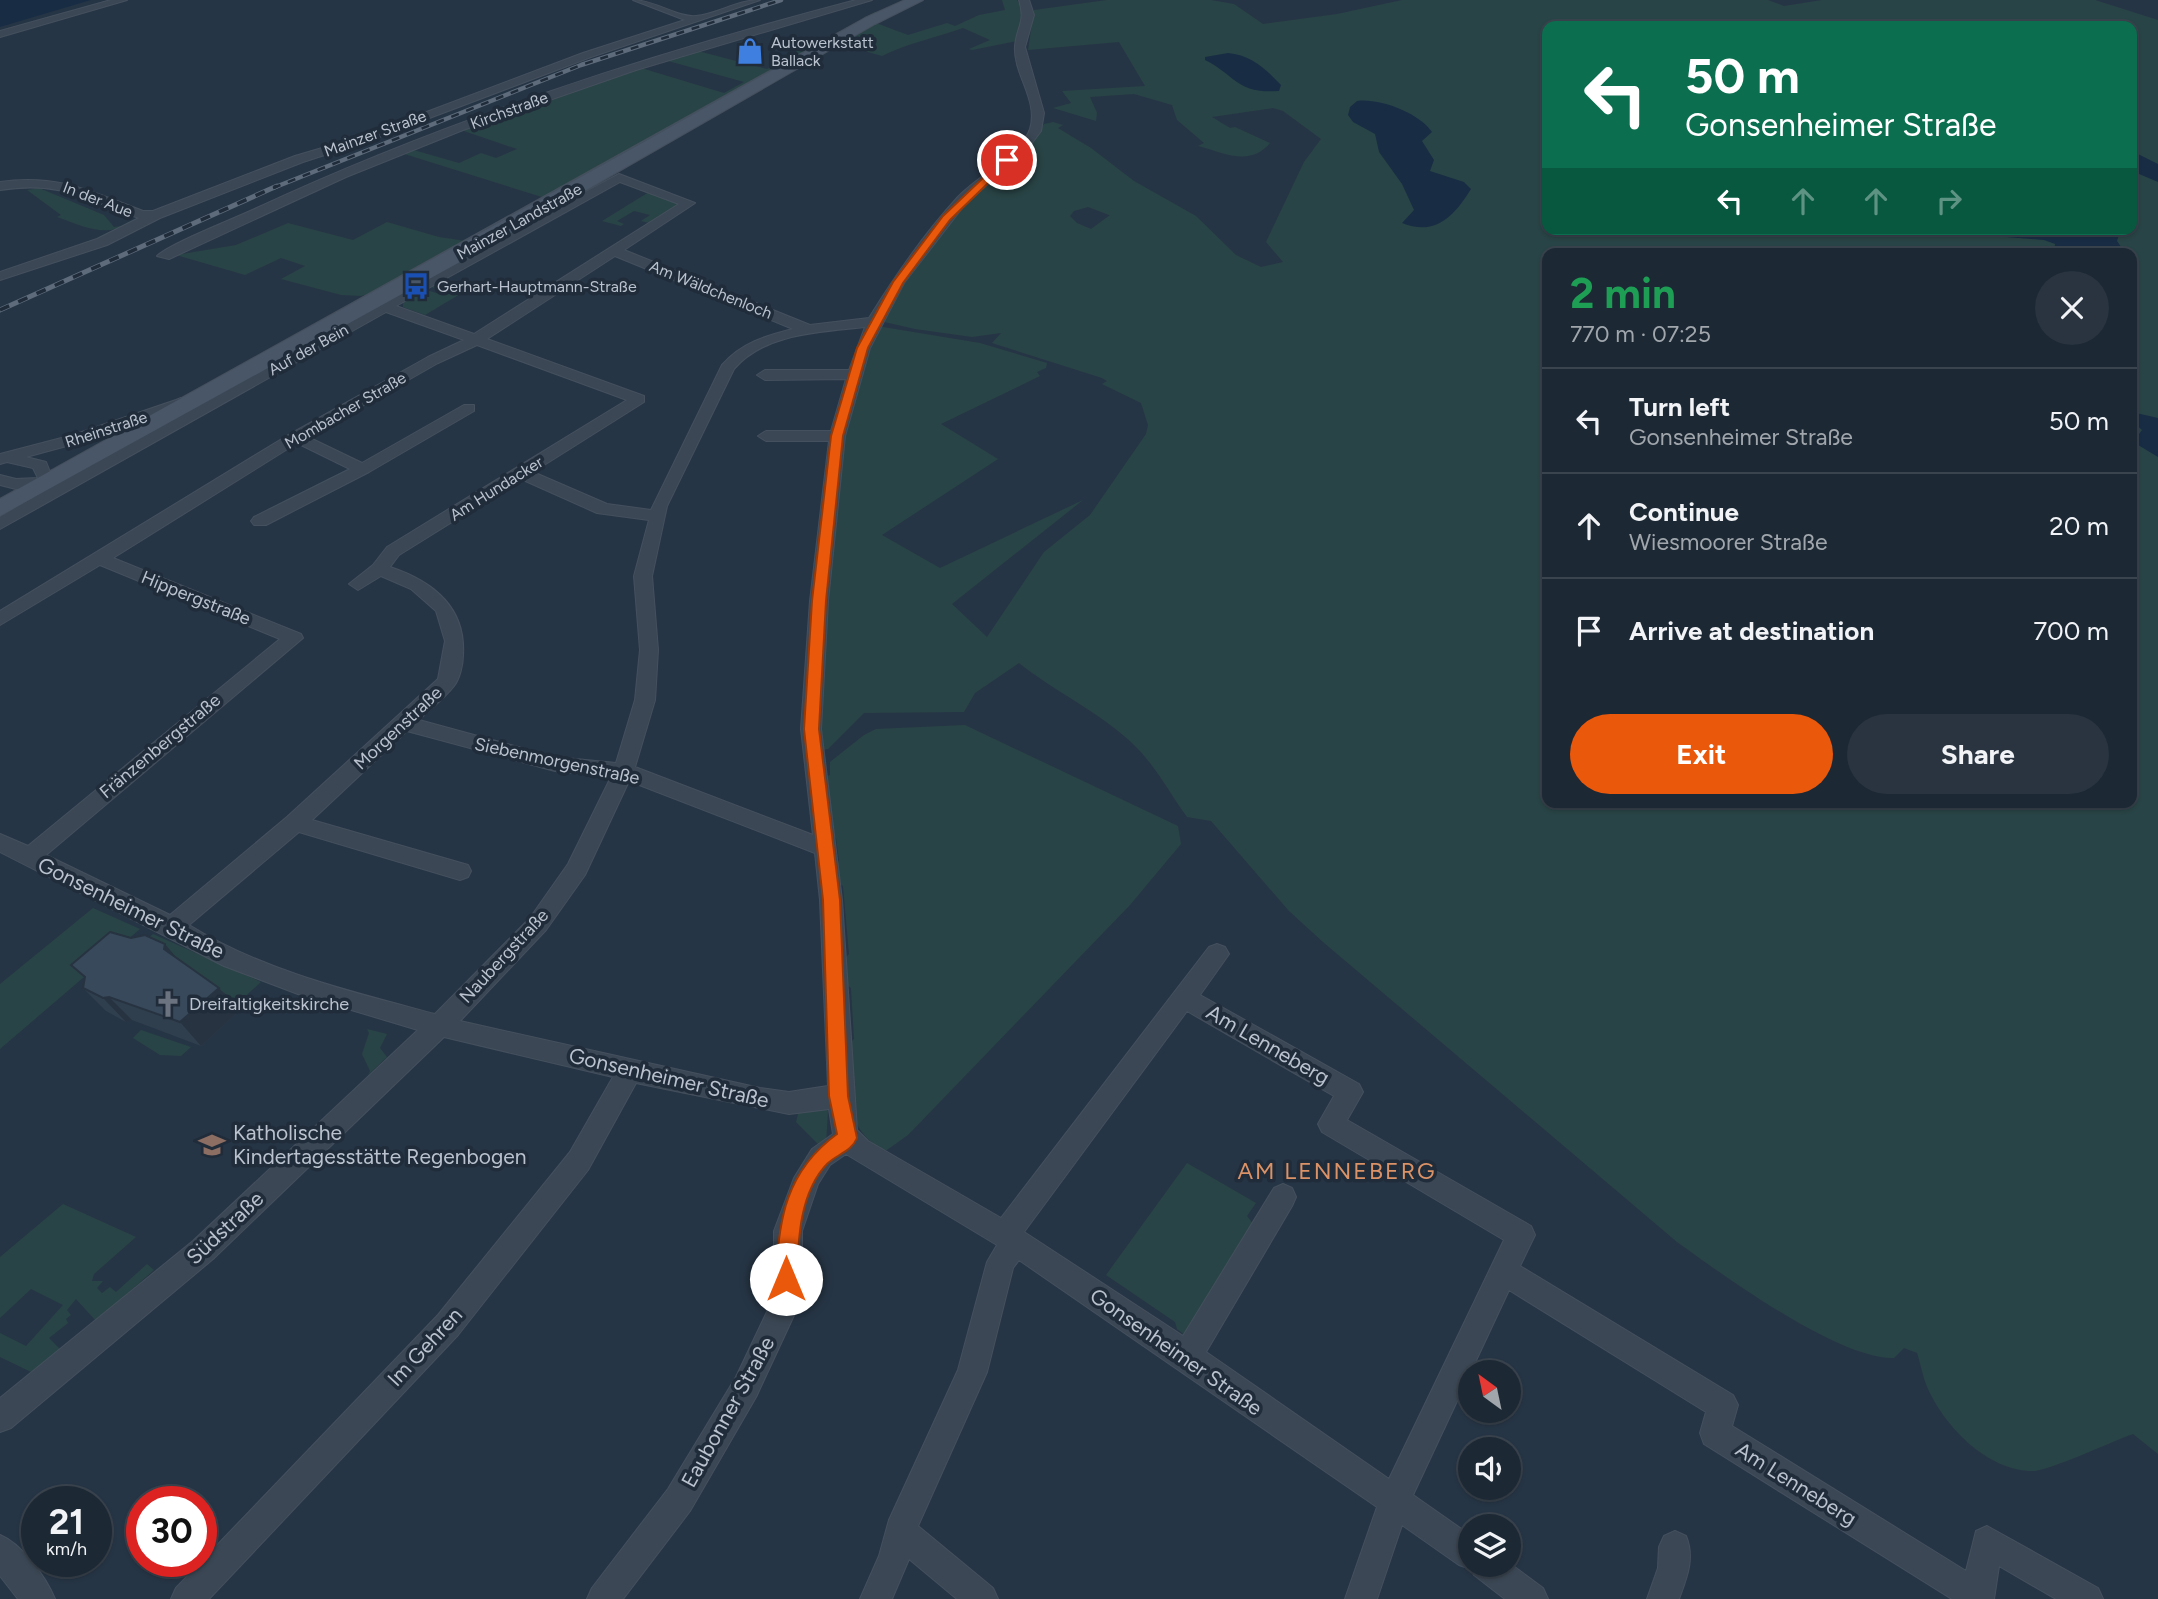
<!DOCTYPE html>
<html lang="en">
<head>
<meta charset="utf-8">
<style>
	body { margin:0; font-family:Figtree,sans-serif; background:#293440; color:#f1f3f6; height:100vh; display:flex; flex-direction:column; font-size:26px; white-space:nowrap }
	* { box-sizing:border-box; margin:0 }
	p { font-size:23px; color:#a0a6ac }
	.icon { flex:none; width:38px; height:38px; fill:none; stroke:currentColor; stroke-width:2; stroke-linecap:round; stroke-linejoin:round }
	.map { position:relative; flex:1; overflow:hidden }
	.panel { position:absolute; left:1542px; top:248px; width:595px; height:560px; display:flex; flex-direction:column; background:#1c2834; border-radius:14px; box-shadow:0 2px 5px #0004,0 0 0 2px #3a444f }
	.panel>* { flex:none }
	.guide { position:absolute; left:1542px; top:21px; width:595px; height:214px; border-radius:14px; box-shadow:0 2px 5px #0004,0 0 0 2px #3a444f; background:#0b6e4f; color:#fff; overflow:hidden }
	.needle { width:46px; rotate:327deg }
	.fabs { position:absolute; left:1458px; top:1360px; display:grid; gap:14px }
	.fabs a { display:grid; place-items:center; width:63px; height:63px; border-radius:50%; background:#1c2834; box-shadow:0 2px 5px #0004,0 0 0 2px #3a444f; font-size:35px }
	.speed { position:absolute; left:21px; top:1486px; display:flex; gap:14px; font-size:35px; font-weight:700; text-align:center }
	.speed>* { display:grid; place-content:center; width:91px; height:91px; border-radius:50%; background:#1c2834; box-shadow:0 2px 5px #0004,0 0 0 2px #3a444f; line-height:1 }
	.speed small { font-size:18px; font-weight:400 }
	.speed .limit { border:10px solid #d22; background:#fff; color:#111 }
	.pin { position:absolute; display:grid; place-items:center; width:60px; height:60px; color:#fff; margin:-30px; border:4px solid #fff; border-radius:50%; box-shadow:0 2px 7px #0007 }
	.me { position:absolute; width:77px; margin:-38px; rotate:0deg; stroke-linejoin:round; filter:drop-shadow(0 0 5px #0008) }
	.turn { display:flex; align-items:center; gap:24px; height:147px; padding:0 28px; font-size:32px }
	.turn .icon { width:91px; height:91px; stroke-width:2.5 }
	.turn b { display:block; font-size:49px; line-height:60px }
	.lanes { display:flex; align-items:center; height:66px; padding:0 28px; background:#0003; justify-content:center; gap:35px; direction:ltr }
	.lanes .off { opacity:.35 }
	.round { display:grid; place-items:center; flex:none; width:74px; height:74px; border-radius:37px; background:#293440 }
	.summary { display:flex; align-items:center; justify-content:space-between; height:119px; padding:0 28px }
	h1 { font-size:42px; font-weight:700; line-height:52px; color:#1e9e55 }
	.button { display:flex; gap:14px; margin-top:auto; padding:14px 28px }
	.button a { flex:1; height:80px; border-radius:42px; background:#ea580c; color:#fff; font-size:28px; font-weight:700; line-height:80px; text-align:center }
	.button a+a { background:#293440; color:#f1f3f6 }
	ul { padding:0; list-style:none }
	li { display:flex; align-items:center; gap:21px; height:105px; padding:0 28px; border-top:2px solid #3a444f }
	li div { flex:1 }
	li b { display:block; font-size:26px }
	li em { font-style:normal }
	.map>svg:first-child { display:block }
	.green { fill:#294446; fill-rule:evenodd }
	.water { fill:#182d44 }
	.lines { fill:none; stroke-linecap:round; stroke-linejoin:round }
	.minor-casing { stroke:#45505e; stroke-width:2 }
	.secondary-casing { stroke:#45505e; stroke-width:2 }
	.minor { fill:#3b4754; fill-rule:evenodd }
	.secondary { fill:#495667; fill-rule:evenodd }
	.rail-far1-casing { stroke:#5d6b7b; stroke-width:4.5 }
	.rail-casing { stroke:#5d6b7b; stroke-width:5 }
	.rail-far1 { stroke:#202c3a; stroke-width:2.5; stroke-dasharray:8; stroke-linecap:butt }
	.rail { stroke:#202c3a; stroke-width:3.5; stroke-dasharray:10; stroke-linecap:butt }
	.wall { fill:#303f4e }
	.shaded-wall { fill:#273340 }
	.building { fill:#38495b; stroke:#273340; stroke-width:2 }
	.route { fill:#ea580c; stroke:#983908; stroke-width:2 }
	.labels { text-anchor:middle; stroke-width:7; stroke-linejoin:round; paint-order:stroke }
	.far-poi-label { font-size:16px; fill:#b9c2ce; stroke:#202c3a; text-anchor:start }
	.far-street-label { font-size:16px; fill:#b9c2ce; stroke:#202c3a }
	.street-label { font-size:18px; fill:#b9c2ce; stroke:#202c3a }
	.poi-label { font-size:18px; fill:#b9c2ce; stroke:#202c3a; text-anchor:start }
	.near-street-label { font-size:21px; fill:#b9c2ce; stroke:#202c3a }
	.near-poi-label { font-size:21px; fill:#b9c2ce; stroke:#202c3a; text-anchor:start }
	.near-neighbourhood-label { font-size:23px; letter-spacing:2px; fill:#db9267; stroke:#202c3a }
</style>
</head>
<body>
<div class="map">
<svg width="2158" height="1599" viewBox="0 0 2158 1599">
	<rect width="100%" height="100%" fill="#263545"/>
	<path class="green" d="M1002,0h15c10,14 5,25 0,41l-45,9 -3,-1 21,-9 -27,-12c-28,10 -55,15 -81,28l-42,-12 36,-21 32,12 39,-12 8,3 24,-11 26,-5z
		M1107,0h104l23,4 29,20 74,-10 65,-14h366l16,6 38,-6h273l63,20v1434l-25,-20c-20,7 -84,37 -100,37 -45,0 -87,-43 -105,-82 -5,-11 -7,-24 -11,-36l-13,-5 -10,10c-55,2 -171,-83 -217,-116l-354,-300 -34,-31 -78,-90 -24,-4c-18,-25 -33,-54 -56,-75 -32,-30 -77,-51 -112,-79l-44,30 -11,19 -100,1 -36,36 -12,2 11,-127 -3,-1 19,-163c-8,-45 18,-94 34,-134l103,17 67,20 -1,5 -9,4 3,4 -99,48 57,35 -116,76 58,33 143,-68 -131,104 35,33 57,-85 46,-37 56,-81 2,-9 -7,-22 -39,-19 5,-3 -5,-3 -110,-35 9,-10 -29,4 -57,-8 -35,-8 48,-76 32,-38 76,-70 8,-13 9,-2 10,3 -5,3 33,20 43,33 62,35 40,39 25,12 22,-5 -17,-20 38,-80 17,-23 -38,-28 -10,-3 -61,9 18,11 5,-1 35,16c-20,24 -46,10 -72,3l6,-3 -27,-23 -5,-15 -38,-11 -44,3 7,16 -1,8 -43,-13 18,-5 -9,-12 83,-5 -26,-44 -91,8 6,-40zM1547,26h585v203h-585zM1088,207l21,8h1l-19,14 -14,-6 -7,-7 4,-5zM1547,254h585v549h-585z
		M875,12l5,1 -497,277 -22,6 -20,-1 -60,-16 24,-13 -24,-8 -36,17 -69,-20 60,-10 52,-22 65,17 34,-18 52,15 27,4 79,-43 -147,-46 12,-3 49,14 22,-10 15,5 21,-9 -56,-19 177,-63 86,26 20,-11 -83,-23 33,-9 73,19 25,-12 -6,-2 16,-7 6,1z
		M39,188l65,27 10,12 15,-2c-27,12 -46,1 -72,-8l4,-2 -34,-25z
		M649,192l32,11 -32,20 -8,-2 9,-6 -16,-4 -17,10 7,3 -3,2 -19,-5z
		M434,285l28,8 -37,22 -22,-8v-5l23,-12 14,4 4,-2 -13,-5z
		M965,725l213,101 3,18 -51,61 -222,230 -24,17c-43,-29 -34,-59 -37,-106l7,-7 -3,-51 -11,-9 -2,-13 11,-12 -6,-68 -8,-5 -3,-10 7,-10 -3,-23 -5,-3 -6,-58 5,-2v-13l34,-27 12,-6z
		M93,908l47,21 -140,120v-65z
		M153,934l108,48 -23,21 -58,-42 -43,-13z
		M367,1029l20,5 -7,14 7,9 -19,18 2,-4 -8,-17 7,-21z
		M141,1030l50,17 -10,9 -21,-1 -27,-17z
		M800,1106h22l6,5 -2,33 -7,1 -23,-23z
		M1187,1163l69,40 -9,13 7,9 -67,112 -10,-8 -2,-7 -69,-47z
		M63,1204l73,33 -42,37 -2,7h11l-6,7 5,5 8,-6 6,5 31,-28 7,6 -58,51 -20,-22 -9,11 4,5 -5,4 2,4 -19,15 11,11 -29,23 -31,-15v-24l26,13 37,-41 -32,-16 -31,29v-61z"/>
	<path class="water" d="M0,0h91l-91,27z
		M1228,53c23,2 38,16 53,32l-2,6c-43,3 -42,-15 -74,-31v-3z
		M1357,101c23,-3 62,12 75,31l-10,9 12,19 -4,11 34,11 7,7c-16,26 -35,48 -69,34l12,-13 -12,-26 -23,-32 -4,-18 -22,-12 -5,-7 2,-8z
		M2132,151l26,13v18l-26,-11z
		M2015,229h106l-4,12 9,13h-62l-10,-4 1,-6 -11,-4 -50,-4z
		M2132,412l26,6v39l-25,-15 9,-12 -10,-9z"/>
	<g class="lines">
		<defs>
			<path id="minor" d="M111,0h16l-127,37v-6z
				M633,0c21,0 46,18 63,16 22,-2 41,-16 64,-16l-169,57 -220,83 -68,22 -143,56 -53,27 -107,35v-8l97,-33 42,-21c-56,-18 -77,-38 -139,-28v-8c58,-8 90,9 143,29h10l142,-55 68,-20 220,-83 102,-33z
				M856,0h16l-236,70 -173,60 -117,47 -177,82 -12,-3c14,-13 79,-38 100,-48 192,-89 394,-154 599,-208z
				M1019,0h10l5,15 -9,32 19,66 -3,18 -15,20 -60,52 -62,80 -34,65 -25,88 -17,165 -7,128 21,171 15,230 11,11 133,77 208,-271 8,-3 8,3 4,7 -29,41 159,89 4,8 -16,28 184,106 4,9 -15,31 213,129 5,10 -6,21 234,145 10,-40 11,-5 111,62 5,11h-47l-57,-33 -5,33h-42l-248,-155 -4,-11 6,-21 -197,-122 -96,205 57,40v29h38v-2l35,26 5,11h-43l-31,-24 -3,-6 -12,-4 -57,-40 -25,74h-32l32,-92 -358,-247 -6,8 -26,104 -69,154 75,62 5,11h-41l-48,-40 -17,40h-32l19,-43 10,-36 69,-150 29,-108 10,-17 -151,-91 -16,11 -12,19 -16,47v67l-46,99 -66,114 -67,88h-36l5,-11 76,-99 68,-112 38,-80v-66l20,-53 18,-29 21,-15 -4,-25 -40,5 -153,-31 -48,87 -130,165 -249,264h-38l5,-11 262,-273 132,-163 43,-75 -169,-40 -231,222 -202,169 -11,4v-34l193,-157 225,-211 -120,-36 -74,-28 -224,-114v-18l28,12 252,-207 -180,-74 -100,60v-14l290,-177 138,-77 36,-17 -78,-28 -386,217v-12l51,-30 -35,2 -16,-4v-10l16,4 22,-1 -5,-10 -26,-6 -7,2v-10l73,-19 103,-35 5,-2 8,5 -104,38 -59,16 20,5 9,23 319,-178 -1,-6h11l235,-127 76,29 -71,47 186,75 59,-7c26,-42 55,-84 88,-120 18,-20 65,-45 73,-69 9,-29 -17,-55 -15,-83 2,-20 11,-24 4,-46zM620,182l59,22 -205,130 -78,-28zM615,256l178,73c-28,7 -52,14 -71,36l-71,145 -44,-6 -74,-32 111,-70v-6l-157,-57zM865,327l-16,43h-84l-8,5 8,5 81,-1 -15,52h-65l-8,5 8,5h63l-19,160 -9,128 12,106 -178,-68 20,-67 3,-50 -6,-74 15,-70 67,-137c31,-36 86,-37 131,-42zM477,345l150,55 -240,147 -14,18 -24,19 9,6 23,-14 30,13 25,22 9,30 -7,38 -151,138 -117,98 -124,-60 257,-217 -2,-4 -188,-76 184,-115 53,26 -96,48 -3,4 3,4h12l103,-53 105,-61v-6h-10l-102,58 -54,-26 130,-74zM521,479l76,34 52,7 -15,56 6,74 -5,50 -19,63 -61,-6 -136,-37c11,-11 26,-22 35,-34 6,-8 9,-22 9,-31 3,-48 -31,-74 -73,-88l9,-12zM407,731l148,40 56,6 -43,87 -38,54 -95,96c-83,-22 -172,-43 -246,-89l110,-93 161,48 8,-3 3,-6 -3,-6 -156,-45zM629,781l186,72 5,47 8,186 -39,6 -29,-4 -300,-67 86,-91 39,-55zM1187,1011l147,85 -16,28 4,8 182,108 -115,239 -183,-127 86,-146 4,-9 -4,-9 -9,-4 -9,4 -91,148 -159,-104z
				M1675,1531l11,5c9,22 1,41 -7,63h-32l11,-31 1,-21 5,-11z
				M0,1535c22,9 46,42 55,64h-37l-18,-23z"/>
			<path id="secondary" d="M905,0h18l-48,24 -397,228 -478,264v-17c288,-161 578,-319 865,-481z"/>
		</defs>
		<use href="#minor" class="minor-casing"/>
		<use href="#secondary" class="secondary-casing"/>
		<use href="#minor" class="minor"/>
		<use href="#secondary" class="secondary"/>
		<defs>
			<path id="rail-far1" d="M273,188l308,-123 200,-65"/>
			<path id="rail" d="M0,310l277,-124"/>
		</defs>
		<use href="#rail-far1" class="rail-far1-casing"/>
		<use href="#rail" class="rail-casing"/>
		<use href="#rail-far1" class="rail-far1"/>
		<use href="#rail" class="rail"/>
	</g>
	<path class="wall" d="M131,938l34,6 10,13 44,31 20,23 -38,35 -69,-26 -6,2 -20,-11 -23,-23 1,-10 -13,-13z"/>
	<path class="shaded-wall" d="M165,944l20,24 -21,-19z
		M219,988l20,23 -38,35 -21,-24z
		M109,997l23,23 -6,2 -23,-24z"/>
	<path class="building" d="M110,932l21,6 14,-3 20,9 -1,5 55,39 -39,34 -71,-25 -6,1 -20,-10 2,-11 -14,-12z"/>
	<path class="route" d="M1004,158l8,2 -62,60 -47,63 -35,65 -25,88 -17,165 -7,128 21,171 8,196 9,42c-5,13 -19,16 -29,25 -29,29 -30,79 -31,116l-3,8 -8,3 -7,-3 -3,-8c2,-59 10,-108 61,-145l-8,-38 -6,-196 -19,-171 8,-128 19,-165 26,-88 36,-66 50,-66z"/>
	<defs>
		<symbol id="shop-bare" viewBox="-9 -9 18 18"><path d="M-5-2.5h2.3a2.7 3.5 0 0 1 5.4 0H5L5.5 6h-11ZM-1.5-2.5h3a1.5 2.3 0 0 0-3 0Z" fill="#3f7fe0" stroke="#202c3a" stroke-width="2.5" paint-order="stroke"/></symbol>
		<symbol id="bus-bare" viewBox="-9 -9 18 18"><path d="M-5-6H5V4H4V6H2V4H-2V6H-4V4H-5ZM-3.5-4V0h7V-4ZM-3.5 1.2v1.5H-2V1.2ZM2 1.2v1.5H3.5V1.2Z" fill="#1a4fb4" stroke="#202c3a" stroke-width="2.5" paint-order="stroke"/></symbol>
		<symbol id="church-bare" viewBox="-9 -9 18 18"><path d="M-1.2-6h2.4v3.5h3.3v2.4h-3.3V6h-2.4V-.1h-3.3v-2.4h3.3Z" fill="#6b7280" stroke="#202c3a" stroke-width="2.5" paint-order="stroke"/></symbol>
		<symbol id="school-bare" viewBox="-9 -9 18 18"><path d="M0-5L7-2L0 1L-7-2ZM-4 1L0 2.5L4 1V4Q0 6-4 4Z" fill="#8d6e63" stroke="#202c3a" stroke-width="2.5" paint-order="stroke"/></symbol>
	</defs>
	<g fill-rule="evenodd">
		<use href="#shop-bare" x="731" y="32" width="38" height="38"/>
		<use href="#bus-bare" x="397" y="267" width="38" height="38"/>
		<use href="#church-bare" x="149" y="985" width="38" height="38"/>
		<use href="#school-bare" x="193" y="1126" width="38" height="38"/>
	</g>
	<g class="labels">
		<g class="far-poi-label">
			<text x="771" y="48">Autowerkstatt<tspan x="771" dy="18">Ballack</tspan></text>
			<text x="437" y="292">Gerhart-Hauptmann-Straße</text>
		</g>
		<g class="far-street-label">
			<text transform="translate(509 110) rotate(-20)" y="6">Kirchstraße</text>
			<text transform="translate(375 133) rotate(-20)" y="6">Mainzer Straße</text>
			<text transform="translate(98 199) rotate(21)" y="6">In der Aue</text>
			<text transform="translate(519 221) rotate(-29)" y="6">Mainzer Landstraße</text>
			<text transform="translate(711 289) rotate(22)" y="6">Am Wäldchenloch</text>
			<text transform="translate(308 349) rotate(-29)" y="6">Auf der Bein</text>
			<text transform="translate(345 410) rotate(-30)" y="6">Mombacher Straße</text>
			<text transform="translate(106 429) rotate(-18)" y="6">Rheinstraße</text>
			<text transform="translate(496 488) rotate(-32)" y="6">Am Hundacker</text>
		</g>
		<g class="street-label">
			<text transform="translate(196 598) rotate(22)" y="6">Hippergstraße</text>
			<text transform="translate(398 728) rotate(-43)" y="6">Morgenstraße</text>
			<text transform="translate(160 746) rotate(-40)" y="6">Fränzenbergstraße</text>
			<text transform="translate(557 761) rotate(12)" y="6">Siebenmorgenstraße</text>
			<text transform="translate(504 956) rotate(-47)" y="6">Naubergstraße</text>
		</g>
		<g class="poi-label">
			<text x="189" y="1010">Dreifaltigkeitskirche</text>
		</g>
		<g class="near-street-label">
			<text transform="translate(131 908) rotate(26)" y="7">Gonsenheimer Straße</text>
			<text transform="translate(1268 1045) rotate(30)" y="7">Am Lenneberg</text>
			<text transform="translate(669 1078) rotate(13)" y="7">Gonsenheimer Straße</text>
			<text transform="translate(225 1228) rotate(-43)" y="7">Südstraße</text>
			<text transform="translate(425 1347) rotate(-47)" y="7">Im Gehren</text>
			<text transform="translate(1176 1352) rotate(35)" y="7">Gonsenheimer Straße</text>
			<text transform="translate(728 1412) rotate(-61)" y="7">Eaubonner Straße</text>
			<text transform="translate(1796 1484) rotate(32)" y="7">Am Lenneberg</text>
		</g>
		<g class="near-poi-label">
			<text x="233" y="1140">Katholische<tspan x="233" dy="24">Kindertagesstätte Regenbogen</tspan></text>
		</g>
		<g class="near-neighbourhood-label">
			<text x="1337" y="1179">AM LENNEBERG</text>
		</g>
	</g>
</svg>
<div class="fabs">
<a><svg class="needle" viewBox="-14 -14 28 28"><path d="M0-13l5 13h-10z" fill="#e53935"/><path d="M0 13l5-13h-10z" fill="#a0a6ac"/></svg></a>
<a><svg class="icon" aria-label="sound" viewBox="0 0 24 24"><path d="M4 9h4l5-4v14l-5-4H4zM17 9q2 3 0 6"/></svg></a>
<a><svg class="icon" aria-label="layers" viewBox="0 0 24 24"><path d="M12 4l9 5-9 5-9-5zM3 14l9 5 9-5"/></svg></a>
</div>
<div class="speed"><div>21<small>km/h</small></div><div class="limit">30</div></div>
<div class="pin" style="left:1007px;top:160px;background:#d93025"><svg class="icon" aria-label="arrive" viewBox="0 0 24 24"><path d="M6 21V4h12l-3 4 3 4H6"/></svg></div>
<svg class="me" style="left:786px;top:1279px" viewBox="-20 -20 40 40"><circle r="19" fill="#fff"/><path d="M0-13L10 11 0 6-10 11z" fill="#ea580c"/></svg>
<div class="guide">
<div class="turn"><svg class="icon" aria-label="left" viewBox="0 0 24 24"><path d="M17 20v-9H6M10 6l-5 5 5 5"/></svg><div><b>50 m</b>Gonsenheimer Straße</div></div>
<div class="lanes"><svg class="icon" aria-label="left" viewBox="0 0 24 24"><path d="M17 20v-9H6M10 6l-5 5 5 5"/></svg><svg class="icon off" aria-label="ahead" viewBox="0 0 24 24"><path d="M12 20V5M6 11l6-6 6 6"/></svg><svg class="icon off" aria-label="ahead" viewBox="0 0 24 24"><path d="M12 20V5M6 11l6-6 6 6"/></svg><svg class="icon off" aria-label="right" viewBox="0 0 24 24"><path d="M7 20v-9h11M14 6l5 5-5 5"/></svg></div>
</div>
<section class="panel">
<div class="summary"><div><h1>2 min</h1><p>770 m · 07:25</p></div><a class="round"><svg class="icon" aria-label="close" viewBox="0 0 24 24"><path d="M6 6l12 12M18 6L6 18"/></svg></a></div>
<ul>
<li><svg class="icon" aria-label="left" viewBox="0 0 24 24"><path d="M17 20v-9H6M10 6l-5 5 5 5"/></svg><div><b>Turn left</b><p>Gonsenheimer Straße</p></div><em>50 m</em></li>
<li><svg class="icon" aria-label="ahead" viewBox="0 0 24 24"><path d="M12 20V5M6 11l6-6 6 6"/></svg><div><b>Continue</b><p>Wiesmoorer Straße</p></div><em>20 m</em></li>
<li><svg class="icon" aria-label="arrive" viewBox="0 0 24 24"><path d="M6 21V4h12l-3 4 3 4H6"/></svg><div><b>Arrive at destination</b></div><em>700 m</em></li>
</ul>
<div class="button"><a>Exit</a><a>Share</a></div>
</section>
</div>
</body>
</html>
